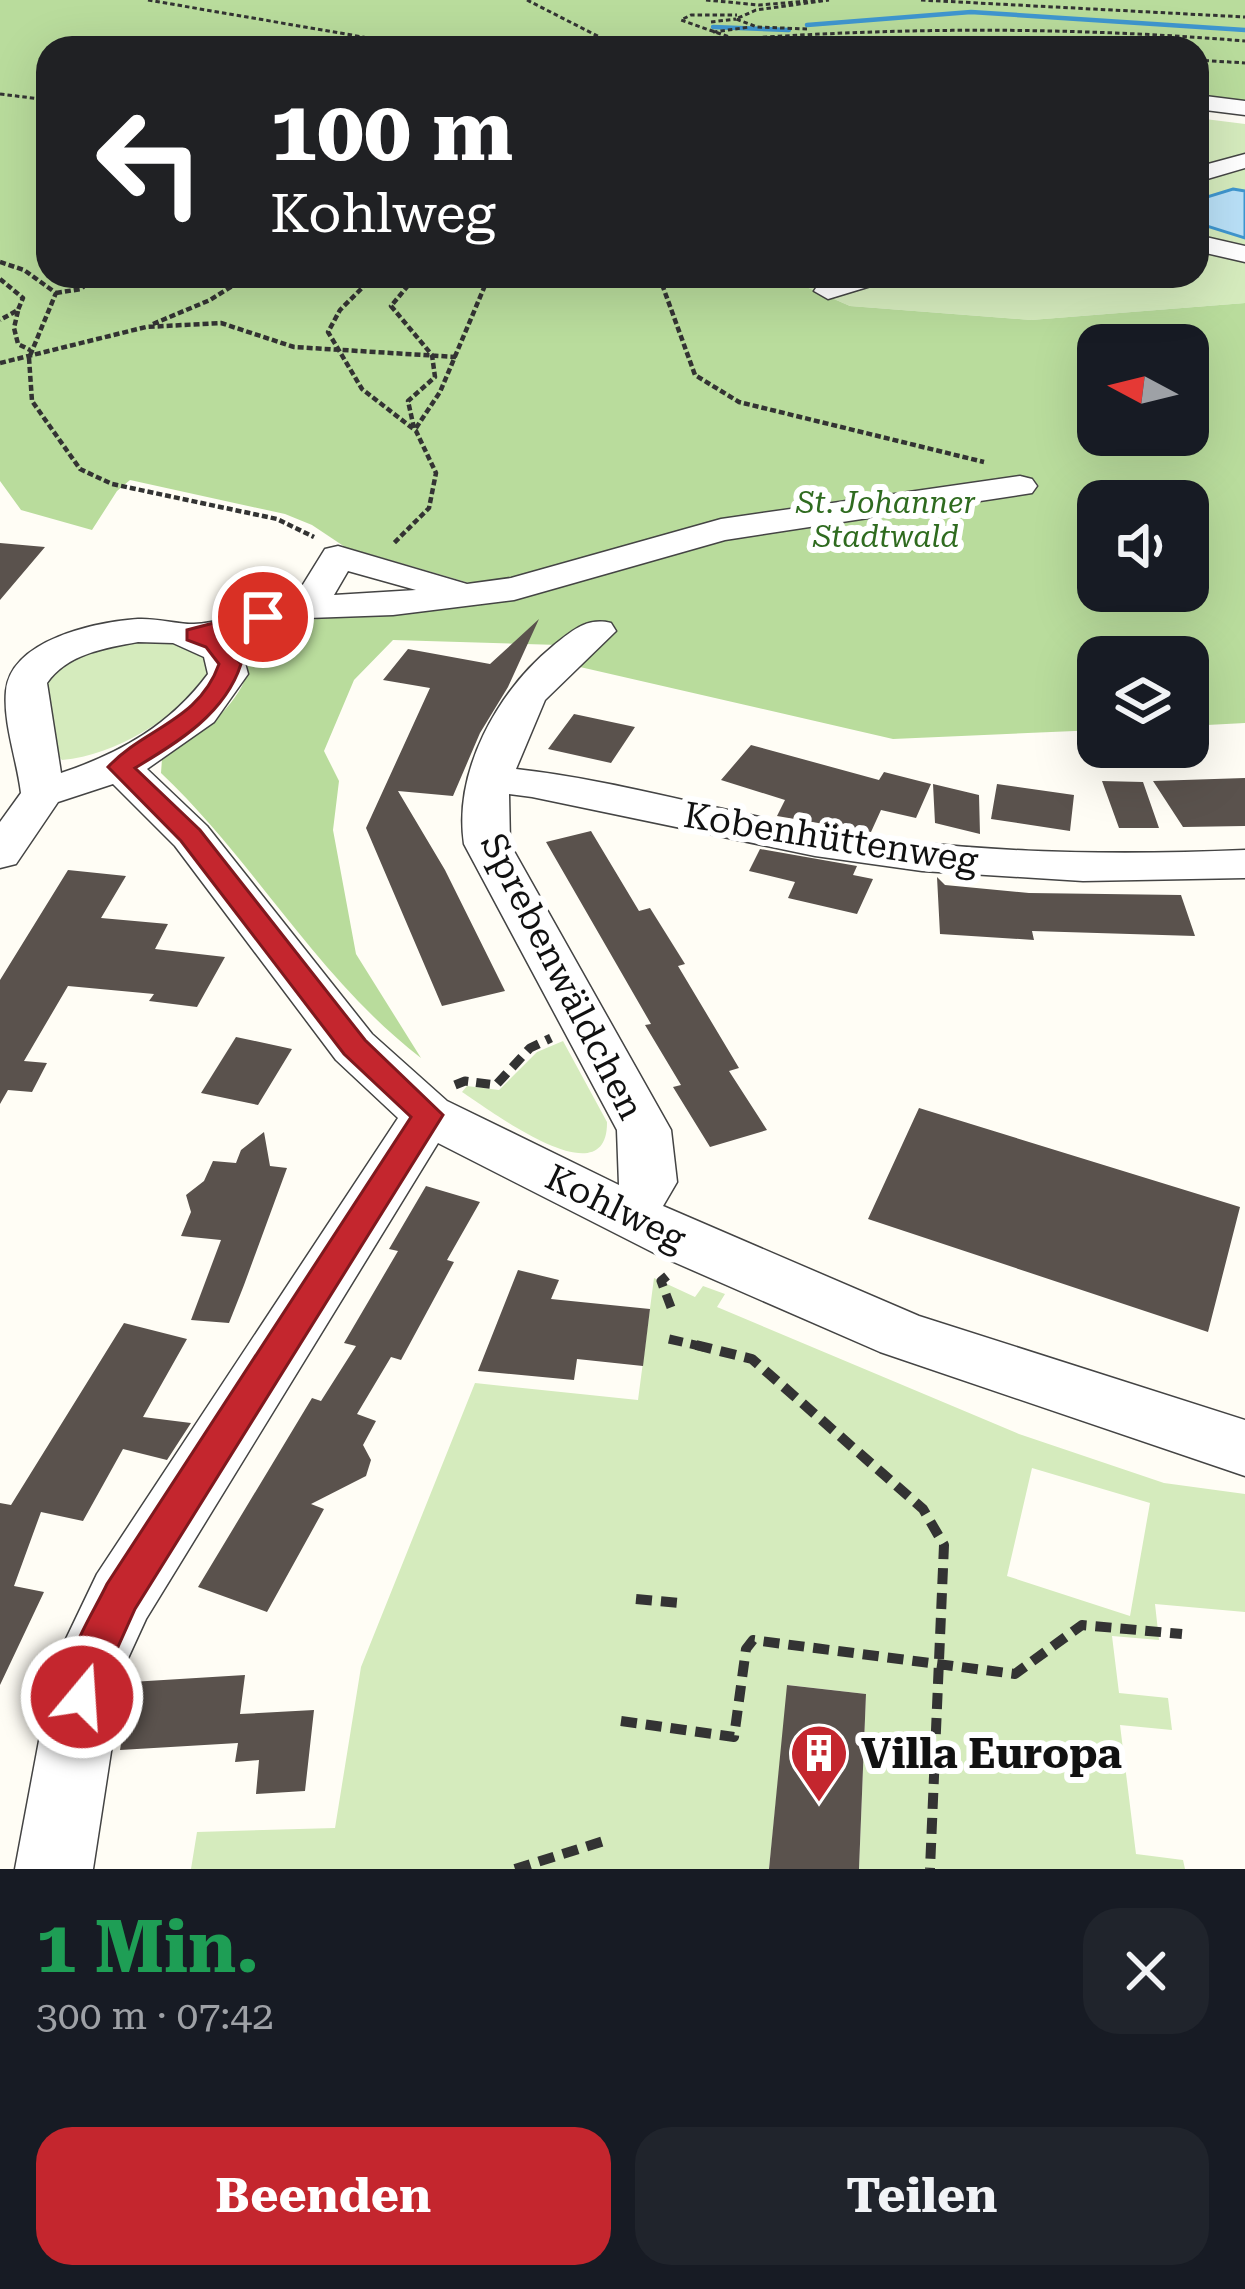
<!DOCTYPE html>
<html lang="de">
<head>
<meta charset="utf-8">
<style>
	body { margin:0; font-family:"Roboto Serif",serif; background:#20242c; color:#f1f3f6; height:100vh; display:flex; flex-direction:column; font-size:45px; white-space:nowrap }
	* { box-sizing:border-box; margin:0 }
	p { font-size:39px; color:#9ea1a6 }
	.icon { flex:none; width:66px; height:66px; fill:none; stroke:currentColor; stroke-width:2; stroke-linecap:round; stroke-linejoin:round }
	.map { position:relative; height:1869px; overflow:hidden }
	.details { display:flex; flex-direction:column; background:#171b24; flex:1 }
	.details>* { flex:none }
	.banner { position:absolute; left:36px; top:36px; width:1173px; height:252px; border-radius:36px; box-shadow:0 12px 48px #0002; background:#202124; color:#fff; overflow:hidden }
	.needle { width:78px; rotate:277deg }
	.tools { position:absolute; left:1077px; top:324px; display:grid; gap:24px }
	.tools a { display:grid; place-items:center; width:132px; height:132px; border-radius:24px; background:#171b24; box-shadow:0 12px 48px #0002; font-size:60px }
	.pin { position:absolute; display:grid; place-items:center; width:102px; height:102px; color:#fff; margin:-51px; border:6px solid #fff; border-radius:50%; box-shadow:0 3px 12px #0007 }
	.me { position:absolute; width:132px; margin:-66px; rotate:18deg; stroke-linejoin:round; filter:drop-shadow(0 0 9px #0008) }
	.turn { display:flex; align-items:center; gap:42px; height:252px; padding:0 36px; font-size:54px }
	.turn .icon { width:156px; height:156px; stroke-width:2.5 }
	.turn b { display:block; font-size:84px; line-height:102px }
	.round { display:grid; place-items:center; flex:none; width:126px; height:126px; border-radius:36px; background:#20242c }
	.head { display:flex; align-items:center; justify-content:space-between; height:204px; padding:0 36px }
	h1 { font-size:72px; font-weight:700; line-height:90px; color:#1e9e55 }
	.primary-button { display:flex; gap:24px; margin-top:auto; padding:24px 36px }
	.primary-button a { flex:1; height:138px; border-radius:36px; background:#c4262e; color:#fff; font-size:48px; font-weight:700; line-height:138px; text-align:center }
	.primary-button a+a { background:#20242c; color:#f1f3f6 }
	.map>svg:first-child { display:block }
	.green { fill:#d5ebbd; fill-rule:evenodd }
	.forest { fill:#b9dc9c; fill-rule:evenodd }
	.water { fill:#b9e0f7; stroke:#3f96cf; stroke-width:3 }
	.lines { fill:none; stroke-linecap:round; stroke-linejoin:round }
	.stream { stroke:#3f96cf; stroke-width:4.5 }
	.building { fill:#5a524d }
	.minor-casing { stroke:#444; stroke-width:3 }
	.path-far3 { stroke:#333; stroke-width:3; stroke-dasharray:4.5 3; stroke-linecap:butt }
	.path-far2 { stroke:#333; stroke-width:4.5; stroke-dasharray:6 3; stroke-linecap:butt }
	.path-far1 { stroke:#333; stroke-width:9; stroke-dasharray:14 8; stroke-linecap:butt }
	.path { stroke:#333; stroke-width:10; stroke-dasharray:16 9; stroke-linecap:butt }
	.minor { fill:#fff; fill-rule:evenodd }
	.route { fill:#c4262e; stroke:#7f191e; stroke-width:3 }
	.labels { text-anchor:middle; stroke-width:12; stroke-linejoin:round; paint-order:stroke }
	.far-park-label { font-size:30px; font-style:italic; fill:#2f6b1f; stroke:#fff }
	.street-label { font-size:36px; fill:#111; stroke:#fff }
	.near-poi-label { font-size:42px; font-weight:bold; fill:#111; stroke:#fff; text-anchor:start }
</style>
</head>
<body>
<div class="map">
<svg width="1245" height="1869" viewBox="0 0 1245 1869">
	<rect width="100%" height="100%" fill="#fffdf5"/>
	<path class="green" d="M1197,118l48,6v179l-214,17 -181,-14 -69,-30h416z
		M173,641l36,17 1,25c-41,35 -92,72 -148,77l-8,-8 -9,-75c31,-36 85,-35 128,-36z
		M563,1041l44,81c1,79 -121,-15 -145,-30l5,-6 32,4 38,-38z
		M654,1278l41,19 8,-11 22,8 -8,13 302,127 145,49 81,11v118l-90,-8 4,36 -47,-4 7,57 49,5 4,32 -52,-5 16,129 47,6 2,9h-326l7,-175 -78,-9 -19,184h-578l6,-37 138,-4 26,-161 114,-284 163,17zM1032,1468l118,35 -20,113 -123,-40z"/>
	<path class="forest" d="M0,0h1245v103l-48,-6v-49h-1149v228h733l69,30 181,14 214,-17v420l-57,3v-69h-90v73l-205,9 -326,-75 -8,-19 -166,-5 -39,40 -30,71 15,30 -6,49 23,124 65,104c-104,-80 -166,-196 -260,-285l1,-14c29,-20 62,-40 80,-73 12,-23 -1,-42 24,-60l155,-21 69,-16 -145,-42 -33,-22 -27,-11 -155,-34 -13,11 -25,39 -71,-20 -21,-29zM1098,345h90v90h-90zM1098,501h90v90h-90z"/>
	<path class="water" d="M1233,189l12,2v47l-48,-15v-23z"/>
	<g class="lines">
		<path class="stream" d="M807,25l164,-13 274,18
			M713,27l76,3"/>
	</g>
	<path class="building" d="M0,543l45,4 -45,53z
		M539,619l-31,68 -28,46 -27,63 -55,-5 47,79 60,121 -63,15 -76,-178 64,-140 -47,-8 25,-31 82,15z
		M574,714l61,13 -24,36 -63,-14z
		M751,745l128,35 5,-8 47,12 -15,34 -35,-8 -10,22 -94,-16 8,-16 -64,-20z
		M1245,778v48l-62,1 -30,-46z
		M1102,781l41,1 16,46h-40z
		M933,784l46,11 1,39 -45,-11z
		M997,784l77,11 -4,36 -79,-12z
		M591,831l48,80 11,-3 35,56 -7,2 61,102 -10,3 38,59 -57,17 -37,-60 8,-2 -36,-60 6,-1 -105,-182z
		M760,849l97,17 -4,9 20,4 -16,35 -69,-16 7,-16 -46,-11z
		M68,870l58,6 -25,42 67,6 -13,25 70,8 -28,50 -48,-6 5,-7 -86,-8 -44,75 23,2 -15,29 -24,-2 -8,14v-124z
		M937,877l8,8 84,8 152,2 14,41 -163,-5 2,9 -94,-6z
		M236,1037l56,12 -34,56 -57,-12z
		M919,1108l321,99 -32,125 -340,-113z
		M264,1132l6,34 17,2 -43,117 -15,38 -38,-3 30,-80 -40,-4 10,-24 -5,-17 18,-14 9,-20 23,2 5,-13z
		M426,1186l54,16 -33,58 7,2 -53,98 -10,-3 -34,57 19,7 -13,24 8,15 -5,16 -55,28 13,5 -57,103 -69,-25 114,-189 9,3 35,-55 -12,-3 54,-92 -9,-2z
		M518,1270l41,10 -8,19 99,10 -7,57 -66,-7 -3,21 -96,-9z
		M124,1323l63,16 -44,78 48,6 -24,37 -44,-11 -40,72 -42,-9 -27,74 30,6 -44,93v-182l11,2z
		M245,1675l-5,39 74,-4 -9,81 -49,3 3,-34 -24,2 3,-19 -118,7 11,-68z
		M787,1685l79,9 -7,175h-90z"/>
	<g class="lines">
		<defs>
			<path id="minor" d="M1197,95l48,6v14l-48,-6z
				M1245,154v14l-48,14v-15z
				M1197,235l48,11v16l-48,-11z
				M847,276h41l-4,6 -56,17 -14,-8 4,-6z
				M1020,476l12,3 5,7 -5,7 -307,47 -211,60 -121,15 -85,3 -79,20 13,14 6,22 -34,48 -67,47 60,57 165,208 75,67 172,84 -2,-55 -153,-286c-11,-73 34,-153 89,-198 19,-15 33,-29 58,-23l5,8 -71,69 -29,69c100,11 198,41 298,59 142,25 287,28 431,22v28l-162,3 -161,-10 -107,-15 -283,-59 -23,-3 1,50 161,286 6,52 -14,24 256,110 326,104v56l-365,-124 -220,-96 -222,-113 -292,476 -22,48 -31,202h-78l38,-203 44,-92 301,-456 -62,-58 -161,-214 -62,-62 -55,18 -42,62 -16,4v-46l21,-29c-4,-33 -18,-70 -15,-102 5,-52 91,-69 132,-72 19,-1 37,5 56,5 31,-1 69,-17 100,-25l31,-50 13,-3 129,38 44,-6 210,-59zM348,571l68,19 -82,5zM138,642l35,1 31,14 4,17c-38,51 -87,79 -147,99l-14,-90c20,-29 58,-35 91,-41z"/>
		</defs>
		<use href="#minor" class="minor-casing"/>
		<path class="path-far3" d="M148,0l279,48
			M527,0l94,48
			M706,0l53,5 63,-5
			M921,0l324,17
			M711,22l25,-3
			M807,29l-50,-2 -21,-8 20,-9 73,-10
			M713,32l37,-5
			M735,39l-54,-19 10,-5h46
			M720,48l17,-9c170,-12 338,-12 508,2
			M1197,60l48,3
			M0,94l48,6"/>
		<path class="path-far2" d="M0,262l24,8 32,23 -27,65 3,43 48,68 32,15 165,35 37,18
			M374,276l-34,34 -12,22 34,57 54,42 20,42 -7,35 -35,35
			M659,276l36,99 44,27 245,60
			M0,279l23,19 -5,12 -18,10
			M56,293l25,-4 13,-13
			M18,311l-4,17 4,16 12,6
			M153,324l57,-24 38,-24
			M0,363l146,-36 75,-4 73,24 162,10
			M414,428l-6,-27 27,-24 -3,-22 -41,-49 25,-30
			M416,428l24,-36 49,-116"/>
		<path class="path-far1" d="M455,1085l10,-4 31,4 34,-37 21,-10
			M667,1276l-6,5 11,29
			M669,1339l39,9"/>
		<path class="path" d="M696,1345l56,14 171,150 21,36 -14,324
			M636,1599l43,4
			M621,1721l113,16 12,-88 7,-9 262,34 67,-49 100,9
			M515,1869l92,-29"/>
		<use href="#minor" class="minor"/>
	</g>
	<path class="route" d="M263,610l8,2v9l-54,15 24,28c-16,50 -63,78 -106,104l65,62 165,210 78,75 -308,494 -26,58 -12,44 -15,6 -14,-6c-16,-38 23,-93 39,-127l304,-467 -67,-63 -163,-213 -73,-74c36,-39 91,-46 111,-103l-13,-17 -19,-7v-10z"/>
	<defs>
		<symbol id="building-pin" viewBox="-11 -11 22 30"><path d="M0 17L-7.5 6A9.5 9.5 0 1 1 7.5 6Z" fill="#c4262e" stroke="#fff"/><path d="M-4-6H4V6H1V3H-1V6H-4ZM-2.5-4.3h1.7v1.8h-1.7ZM.8-4.3h1.7v1.8H.8ZM-2.5-1h1.7V.8h-1.7ZM.8-1h1.7V.8H.8Z" fill="#fff"/></symbol>
	</defs>
	<g fill-rule="evenodd">
		<use href="#building-pin" x="786" y="1720" width="66" height="90"/>
	</g>
	<g class="labels">
		<g class="far-park-label">
			<text x="886" y="513">St. Johanner<tspan x="886" dy="34">Stadtwald</tspan></text>
		</g>
		<g class="street-label">
			<text transform="translate(831 837) rotate(9)" y="13">Kobenhüttenweg</text>
			<text transform="translate(563 976) rotate(63)" y="13">Sprebenwäldchen</text>
			<text transform="translate(616 1207) rotate(26)" y="13">Kohlweg</text>
		</g>
		<g class="near-poi-label">
			<text x="861" y="1768">Villa Europa</text>
		</g>
	</g>
</svg>
<div class="tools">
<a><svg class="needle" viewBox="-14 -14 28 28"><path d="M0-13l5 13h-10z" fill="#e53935"/><path d="M0 13l5-13h-10z" fill="#9ea1a6"/></svg></a>
<a><svg class="icon" aria-label="sound" viewBox="0 0 24 24"><path d="M4 9h4l5-4v14l-5-4H4zM17 9q2 3 0 6"/></svg></a>
<a><svg class="icon" aria-label="layers" viewBox="0 0 24 24"><path d="M12 4l9 5-9 5-9-5zM3 14l9 5 9-5"/></svg></a>
</div>
<div class="pin" style="left:263px;top:617px;background:#d93025"><svg class="icon" aria-label="arrive" viewBox="0 0 24 24"><path d="M6 21V4h12l-3 4 3 4H6"/></svg></div>
<svg class="me" style="left:82px;top:1697px" viewBox="-20 -20 40 40"><circle r="17" fill="#c4262e" stroke="#fff" stroke-width="3"/><path d="M0-11L8 9 0 5-8 9z" fill="#fff"/></svg>
<div class="banner">
<div class="turn"><svg class="icon" aria-label="left" viewBox="0 0 24 24"><path d="M17 20v-9H6M10 6l-5 5 5 5"/></svg><div><b>100 m</b>Kohlweg</div></div>
</div>
</div>
<section class="details">
<div class="head"><div><h1>1 Min.</h1><p>300 m · 07:42</p></div><a class="round"><svg class="icon" aria-label="close" viewBox="0 0 24 24"><path d="M6 6l12 12M18 6L6 18"/></svg></a></div>
<div class="primary-button"><a>Beenden</a><a>Teilen</a></div>
</section>
</body>
</html>
